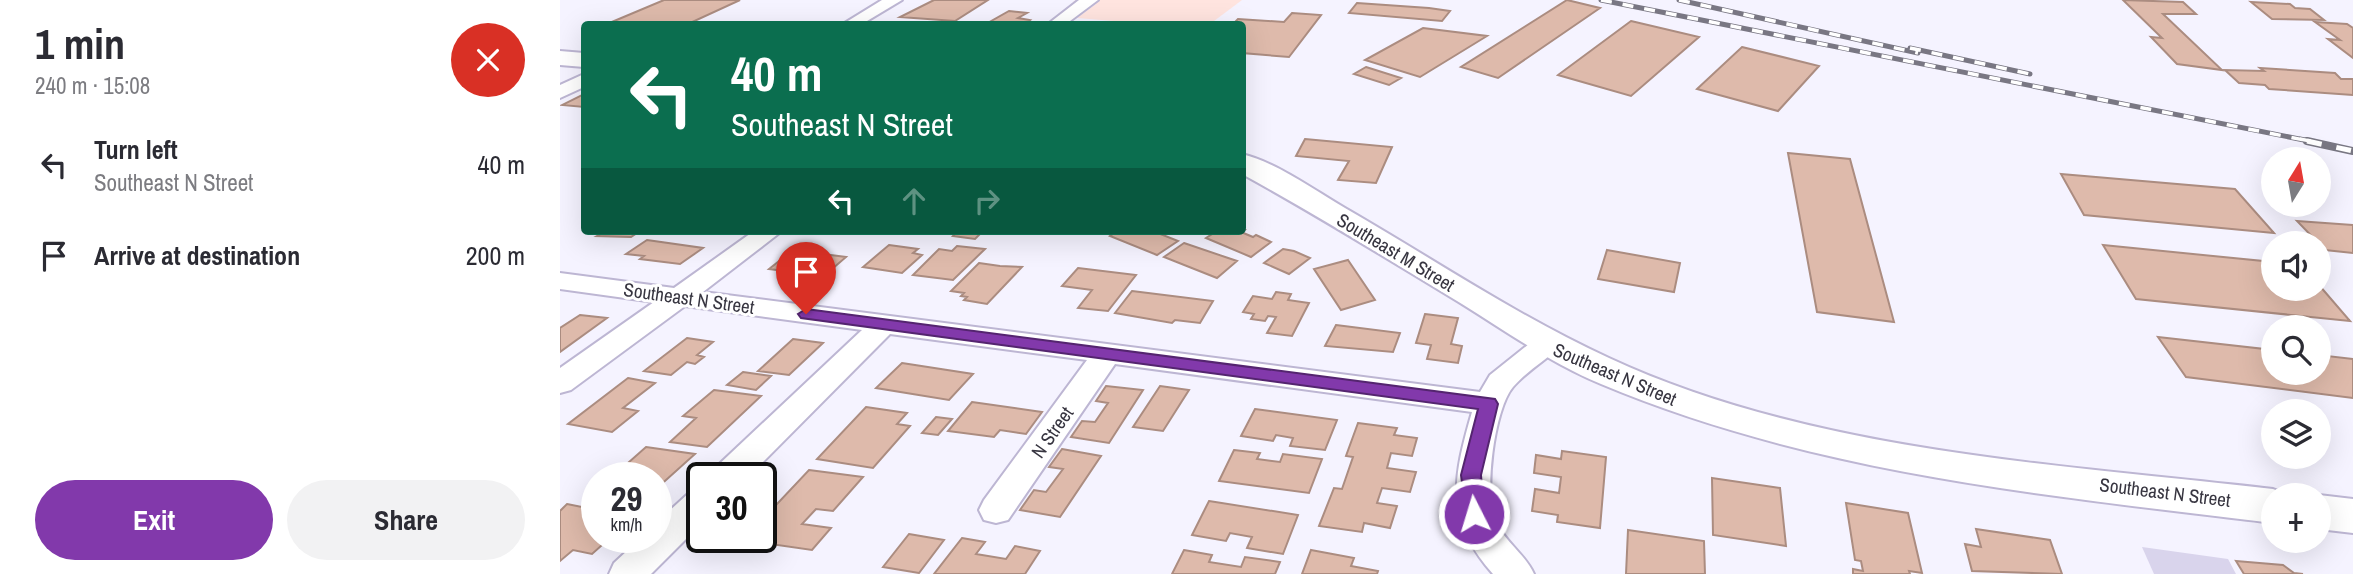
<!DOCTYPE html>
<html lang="en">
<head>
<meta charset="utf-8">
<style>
	body { margin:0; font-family:"Archivo Narrow",sans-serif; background:#f2f2f3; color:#2b2b33; height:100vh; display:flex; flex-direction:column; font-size:26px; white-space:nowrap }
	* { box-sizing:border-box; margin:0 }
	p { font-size:23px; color:#7c7c81 }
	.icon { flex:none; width:38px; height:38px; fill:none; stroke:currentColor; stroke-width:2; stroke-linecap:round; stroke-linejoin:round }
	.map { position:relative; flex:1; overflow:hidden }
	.sheet { display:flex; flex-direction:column; background:#fff; width:560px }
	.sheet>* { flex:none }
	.top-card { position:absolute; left:21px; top:21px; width:665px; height:214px; border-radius:7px; box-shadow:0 7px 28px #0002; background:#0b6e4f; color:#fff; overflow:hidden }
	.needle { width:46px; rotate:11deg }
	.buttons { position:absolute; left:1701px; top:147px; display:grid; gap:14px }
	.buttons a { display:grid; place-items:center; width:70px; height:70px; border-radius:50%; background:#fff; box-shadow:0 7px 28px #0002; font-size:35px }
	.speed { position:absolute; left:21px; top:462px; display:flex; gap:14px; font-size:35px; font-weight:700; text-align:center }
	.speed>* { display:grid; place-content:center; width:91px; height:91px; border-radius:50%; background:#fff; box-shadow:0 7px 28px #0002; line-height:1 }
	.speed small { font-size:18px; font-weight:400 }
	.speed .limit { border:4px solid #111; border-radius:10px; background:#fff; color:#111 }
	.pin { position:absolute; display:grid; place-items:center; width:60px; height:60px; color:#fff; margin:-72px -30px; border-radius:50% 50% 50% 0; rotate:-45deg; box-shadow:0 0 7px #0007 }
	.pin .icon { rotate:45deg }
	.me { position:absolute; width:77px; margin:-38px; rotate:355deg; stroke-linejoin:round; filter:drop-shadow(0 0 5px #0008) }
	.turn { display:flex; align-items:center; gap:24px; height:147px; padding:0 35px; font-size:32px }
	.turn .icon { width:91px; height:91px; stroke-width:2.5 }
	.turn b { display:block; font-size:49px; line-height:60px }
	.lanes { display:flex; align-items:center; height:66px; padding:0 35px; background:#0003; justify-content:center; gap:35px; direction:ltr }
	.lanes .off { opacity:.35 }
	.round { display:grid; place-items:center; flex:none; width:74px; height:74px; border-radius:37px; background:#f2f2f3 }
	.overview { display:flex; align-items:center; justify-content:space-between; height:119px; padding:0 35px }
	h1 { font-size:42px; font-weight:800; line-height:52px }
	.cta { display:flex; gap:14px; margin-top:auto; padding:14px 35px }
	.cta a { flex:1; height:80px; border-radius:42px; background:#8239ab; color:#fff; font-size:28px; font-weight:800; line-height:80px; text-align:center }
	.cta a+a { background:#f2f2f3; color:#2b2b33 }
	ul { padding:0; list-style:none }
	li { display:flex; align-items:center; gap:21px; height:91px; padding:0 35px }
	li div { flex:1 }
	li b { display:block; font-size:26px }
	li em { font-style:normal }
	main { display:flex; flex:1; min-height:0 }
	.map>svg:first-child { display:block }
	.industrial { fill:#ffe4df }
	.green { fill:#d9d4ec }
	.building { fill:#debaab; stroke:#ab8c80; stroke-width:2 }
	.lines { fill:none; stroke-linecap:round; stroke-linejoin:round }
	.minor-casing { stroke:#bdb6d3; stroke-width:4 }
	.tertiary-casing { stroke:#bdb6d3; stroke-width:4 }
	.minor { fill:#fff; fill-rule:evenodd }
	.tertiary { fill:#fff; fill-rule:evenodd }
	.rail-far1-casing { stroke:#797783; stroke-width:5 }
	.rail-casing { stroke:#797783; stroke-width:8 }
	.rail-far1 { stroke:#fff; stroke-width:3.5; stroke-dasharray:11; stroke-linecap:butt }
	.rail { stroke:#fff; stroke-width:5; stroke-dasharray:15; stroke-linecap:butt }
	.route { fill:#8239ab; stroke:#54256f; stroke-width:2 }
	.labels { text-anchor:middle; stroke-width:6; stroke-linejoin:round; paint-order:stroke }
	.street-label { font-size:19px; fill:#373540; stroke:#fff }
</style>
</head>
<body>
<main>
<section class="sheet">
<div class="overview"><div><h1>1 min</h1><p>240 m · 15:08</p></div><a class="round" style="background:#d93025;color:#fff"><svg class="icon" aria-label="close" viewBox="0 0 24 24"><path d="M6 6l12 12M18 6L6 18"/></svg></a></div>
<ul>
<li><svg class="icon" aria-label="left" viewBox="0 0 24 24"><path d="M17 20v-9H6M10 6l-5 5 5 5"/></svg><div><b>Turn left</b><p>Southeast N Street</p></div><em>40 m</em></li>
<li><svg class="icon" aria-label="arrive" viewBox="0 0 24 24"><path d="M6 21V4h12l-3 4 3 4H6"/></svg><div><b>Arrive at destination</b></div><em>200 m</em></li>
</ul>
<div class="cta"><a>Exit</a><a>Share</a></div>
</section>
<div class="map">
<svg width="1793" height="574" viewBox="0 0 1793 574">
	<rect width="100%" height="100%" fill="#f5f3ff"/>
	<path class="industrial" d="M516,0h166l-32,24h-60l-73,-6 19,-14 -23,-2z"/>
	<path class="green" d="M1582,547l86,12 8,15h-82z"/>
	<path class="building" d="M104,0h76l-52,24h-81z
		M374,0h54l-33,21 -55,-4z
		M1007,0l33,8 -102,70 -37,-11z
		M1563,0l60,2 13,12h-33l59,56 -45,-6 -26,-27 11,1z
		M1691,2l39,2 5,4 15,1 14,11 -52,-1z
		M797,3l72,5 21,3 -8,10 -93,-8z
		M449,11l18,2 -9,5 12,2 -5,4h-39z
		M732,13l29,2 -32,42 -47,-4v-29h-9l5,-5 46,3z
		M1071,21l68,16 -68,59 -73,-21z
		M1755,22l32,2 6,4v30l-25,-19 12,1z
		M863,28l64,8 -67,41 -55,-17z
		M1182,47l77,19 -41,45 -81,-22z
		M806,67l35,11 -12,7 -35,-11z
		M1700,68l75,5 6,6h12v16l-84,-6 -4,-4 -26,-2 -14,-13 39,1z
		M24,94v13l-22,-2z
		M745,139l87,8 -16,36 -38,-3 11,-19 -53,-5z
		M1228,153l62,6 44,163 -77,-10z
		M1501,174l174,15 39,44 -190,-18z
		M1737,221l56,4v28l-28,-3z
		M682,230h2l-3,2 12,5 3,-2 15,7 -20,15 -45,-19 11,-7z
		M46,231h34l-9,6 -34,-1z
		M398,231h25l-8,8 -22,-3z
		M557,231h36l25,10 -21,14 -47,-19z
		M87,240l56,8 -23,16 -40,-5 4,-3 -18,-2z
		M624,243l53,18 -20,17 -53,-21z
		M329,245l29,4 -5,4 9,2 -20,18 -39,-6z
		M1543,245l170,17v27h46v-4l31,36 -214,-22z
		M397,246l28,3 -32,31 -40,-5 26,-26 13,2z
		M723,249l11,2 16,7 -21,16 -25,-11z
		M233,250l53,7 -22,19 -55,-7z
		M1047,250l73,13 -6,29 -76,-13z
		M788,260l27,40 -34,10 -27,-41z
		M419,263l21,3 22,1 -35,37 -23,-4 3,-3 -6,-1 3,-3 -13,-2z
		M518,268l58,7 -28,36 -30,-3 14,-18 -30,-4z
		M572,291l81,10 -13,22 -25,-3 -3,3 -57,-10z
		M716,292l15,2 -3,6 21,3 -17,33 -25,-3 9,-16 -8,-1 -3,5 -14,-2 3,-5 -11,-2 10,-16 19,3z
		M865,314l33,4 -7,26 11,2 -4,17 -31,-4 4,-14 -15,-2z
		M20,315l27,3 -47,34v-24z
		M776,325l64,8 -7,19 -68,-6z
		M1598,337l115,13v23h46v-18l34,4v39l-167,-21z
		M127,338l26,4 -16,13 7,2 -9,7 -8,-2 -16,13 -27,-4z
		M233,339l30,4 -34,32 -31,-4z
		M342,363l71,11 -24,26 -73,-12z
		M183,372l28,4 -15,14 -29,-5z
		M68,378l27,5 -32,25 15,3 -26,21 -44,-8z
		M546,386l37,4 -34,53 -38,-6 11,-16 13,1 13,-19 -12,-2z
		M600,386l29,4 -26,41 -30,-4z
		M154,390l47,6 -54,51 -37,-5 26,-24 -13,-2z
		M412,402l70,10 -16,22 -26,-4 -6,7 -46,-6z
		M306,407l41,6 -10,11 13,2 -37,42 -56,-9z
		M695,409l82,11 -12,30 -35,-4 3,-8 -17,-3 -3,6 -32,-5z
		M376,417l16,2 -14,16 -16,-2z
		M798,423l39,5 -3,7 23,3 -5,18 -21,-3 -4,15 29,4 -6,20 -28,-4 -5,15 20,3 -7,22 -26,-5 -2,9 -43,-6 15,-38 8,1 11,-32 -7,-1z
		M86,447l49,7 -39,35v-11h-45z
		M502,449l39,7 -41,61 -40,-7 14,-20 12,2 17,-23 -14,-2z
		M674,450l26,3 -3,6 23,3 3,-8 39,5 -13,34 -90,-12z
		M1002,451l44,6 -6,71 -43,-6 1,-7 -26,-4 3,-22 24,4 2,-16 -27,-4 2,-18 25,4z
		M249,470l54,7 -30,34 -17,-2 -14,15 29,4 -19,22 -69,-10 18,-3v-16z
		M1152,478l68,10 6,58 -73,-11z
		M649,501l89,14 -15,39 -36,-6 5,-11 -22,-4 -4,8 -34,-6z
		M1286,503l62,10 14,60 -13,-2 1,3h-57v-5l10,2 -2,-10 -6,-1z
		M7,504l30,6v27h14l-19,17 -19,-4 -13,11v-50z
		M1416,529l74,11 12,34 -90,-3 -7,-27 16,3z
		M1068,530l76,11 1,33h-79z
		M349,534l35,6 -25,33 -36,-6z
		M402,538l23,4 -9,12 30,5 9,-13 25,5 -15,23h-91z
		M624,550l28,5 -3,7 32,5 4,-10 35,5 -5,12h-103z
		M751,550l43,8 -3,8 27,5 -1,3h-75z
		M1676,561l47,4 11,8 9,1h-59z"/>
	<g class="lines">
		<defs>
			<path id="minor" d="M322,0h20l-40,24h-19z
				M519,0h19l-32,24h-18z
				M24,74v13l-24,11v-13z
				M194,231h28l-79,61 777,100 10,-17 49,-39 10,-3 10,3 4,6 -4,6c-15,13 -33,24 -46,39 -19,22 -30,109 -17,135 9,20 29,32 38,52h-41c-49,-55 -40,-96 -21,-162l-357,-48 -107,156 -12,3 -12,-3 -5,-10 5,-10 103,-140 -197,-26 -143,144h-37l4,-9 148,-139 -177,-24 -114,84 -11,3v-25l94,-66 -94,-13v-16l114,15z
				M142,488v35l-51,51h-42l5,-11 28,-26h14v-14l34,-31z"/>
			<path id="tertiary" d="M0,51l24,2v14l-24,-2z
				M682,154c36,9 72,36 103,54 87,50 172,108 264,150 202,94 446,106 664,131l16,6h-16v28c-228,-28 -458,-49 -672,-139 -49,-20 -94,-52 -139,-80 -73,-44 -145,-89 -220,-130z
				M1758,495h1l34,4v34l-34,-4z"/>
		</defs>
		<use href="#minor" class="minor-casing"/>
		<use href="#tertiary" class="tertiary-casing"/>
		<use href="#minor" class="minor"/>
		<use href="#tertiary" class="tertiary"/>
		<defs>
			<path id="rail-far1" d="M1041,0l708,141
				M1119,0l239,53
				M1350,48l120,26
				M1740,139l15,3"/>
			<path id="rail" d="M1747,141l46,10"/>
		</defs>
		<use href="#rail-far1" class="rail-far1-casing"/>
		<use href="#rail" class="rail-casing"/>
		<use href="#rail-far1" class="rail-far1"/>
		<use href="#rail" class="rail"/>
	</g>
	<path class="route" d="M246,309l689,90 3,5 -17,71 3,39 -3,6h-14l-6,-45 17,-66 -677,-91 -3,-4z"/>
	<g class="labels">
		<g class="street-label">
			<text transform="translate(836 252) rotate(31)" y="7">Southeast M Street</text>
			<text transform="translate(129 298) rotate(8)" y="7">Southeast N Street</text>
			<text transform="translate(1055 374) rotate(23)" y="7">Southeast N Street</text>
			<text transform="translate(492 432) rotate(-55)" y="7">N Street</text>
			<text transform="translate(1605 492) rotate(7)" y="7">Southeast N Street</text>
		</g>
	</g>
</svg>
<div class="buttons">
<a><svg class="needle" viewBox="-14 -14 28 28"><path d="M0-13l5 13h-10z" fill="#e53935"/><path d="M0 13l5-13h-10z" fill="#7c7c81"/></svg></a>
<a><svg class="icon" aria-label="sound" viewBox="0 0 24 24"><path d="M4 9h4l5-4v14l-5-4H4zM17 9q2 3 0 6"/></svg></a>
<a><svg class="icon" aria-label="search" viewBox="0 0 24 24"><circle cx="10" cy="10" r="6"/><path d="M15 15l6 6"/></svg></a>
<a><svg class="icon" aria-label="layers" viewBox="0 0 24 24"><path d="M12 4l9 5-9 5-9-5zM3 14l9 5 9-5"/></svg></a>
<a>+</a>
</div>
<div class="speed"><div>29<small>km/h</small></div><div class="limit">30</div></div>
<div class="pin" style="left:246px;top:314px;background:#d93025"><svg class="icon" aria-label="arrive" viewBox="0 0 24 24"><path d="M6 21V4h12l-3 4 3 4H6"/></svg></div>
<svg class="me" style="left:914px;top:514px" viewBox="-20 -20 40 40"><circle r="17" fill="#8239ab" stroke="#fff" stroke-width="3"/><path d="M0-11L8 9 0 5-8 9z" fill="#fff"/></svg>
<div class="top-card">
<div class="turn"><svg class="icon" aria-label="left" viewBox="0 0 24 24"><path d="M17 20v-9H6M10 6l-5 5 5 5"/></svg><div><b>40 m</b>Southeast N Street</div></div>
<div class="lanes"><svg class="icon" aria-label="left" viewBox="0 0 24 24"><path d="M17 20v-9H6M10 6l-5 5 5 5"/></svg><svg class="icon off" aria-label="ahead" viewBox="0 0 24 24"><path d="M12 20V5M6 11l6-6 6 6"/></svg><svg class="icon off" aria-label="right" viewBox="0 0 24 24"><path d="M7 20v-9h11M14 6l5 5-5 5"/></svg></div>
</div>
</div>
</main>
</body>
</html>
